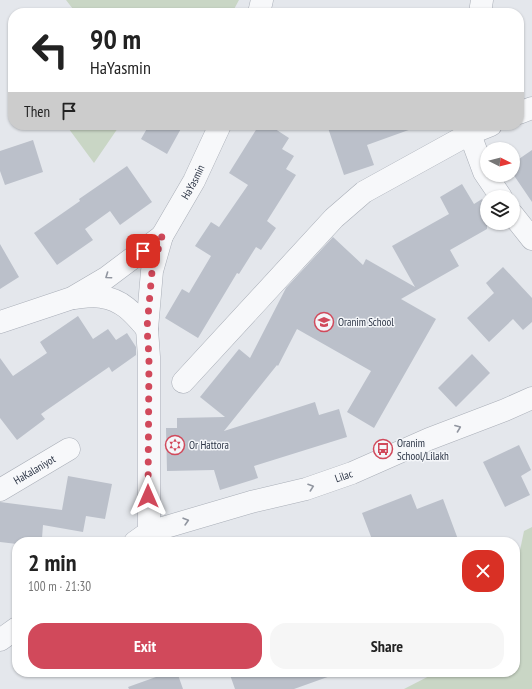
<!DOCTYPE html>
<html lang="en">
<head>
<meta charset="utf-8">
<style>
	body { margin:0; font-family:"PT Sans Narrow",sans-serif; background:#f6f6f6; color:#222; height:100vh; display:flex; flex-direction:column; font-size:15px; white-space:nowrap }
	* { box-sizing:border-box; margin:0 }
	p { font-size:13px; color:#767676 }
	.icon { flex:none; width:22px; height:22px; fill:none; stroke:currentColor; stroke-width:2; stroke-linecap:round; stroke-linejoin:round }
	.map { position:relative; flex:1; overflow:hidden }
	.details { position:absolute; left:12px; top:537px; width:508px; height:140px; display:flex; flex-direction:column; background:#fff; border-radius:16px; box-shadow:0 1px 3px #0004 }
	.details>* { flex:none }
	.guide { position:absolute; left:8px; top:8px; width:516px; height:122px; border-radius:16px; box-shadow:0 1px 3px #0004; background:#fff; color:#222; overflow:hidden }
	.needle { width:26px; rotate:96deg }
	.fabs { position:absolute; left:480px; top:142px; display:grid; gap:8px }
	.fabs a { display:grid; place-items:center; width:40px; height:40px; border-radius:50%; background:#fff; box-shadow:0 1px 3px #0004; font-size:20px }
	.pin { position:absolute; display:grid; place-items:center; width:34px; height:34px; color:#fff; margin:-17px; border-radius:8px; box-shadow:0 2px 6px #0006 }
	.me { position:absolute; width:44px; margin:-22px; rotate:0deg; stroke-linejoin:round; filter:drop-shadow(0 0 3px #0008) }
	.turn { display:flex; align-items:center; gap:14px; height:84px; padding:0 16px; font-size:18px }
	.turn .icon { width:52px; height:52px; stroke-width:2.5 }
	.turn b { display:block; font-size:28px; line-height:34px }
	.then { display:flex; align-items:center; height:38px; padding:0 16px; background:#0003; gap:8px; font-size:15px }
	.round { display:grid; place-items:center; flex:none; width:42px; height:42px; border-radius:16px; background:#f6f6f6 }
	.overview { display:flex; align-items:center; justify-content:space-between; height:68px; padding:0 16px }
	h1 { font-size:24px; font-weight:700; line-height:30px }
	.action { display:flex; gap:8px; margin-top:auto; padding:8px 16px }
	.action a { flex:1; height:46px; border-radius:16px; background:#d1495b; color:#fff; font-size:16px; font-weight:700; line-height:46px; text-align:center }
	.action a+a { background:#f6f6f6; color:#222 }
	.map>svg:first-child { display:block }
	.green { fill:#c9d6c5 }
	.building { fill:#bbc0ca }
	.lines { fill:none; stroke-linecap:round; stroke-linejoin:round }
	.minor-casing { stroke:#a9aeb7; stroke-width:23 }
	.minor { stroke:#f7f8fa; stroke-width:22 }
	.oneway { stroke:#9196a0 }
	.route { stroke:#d1495b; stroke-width:7; stroke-dasharray:0 12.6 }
	.labels { text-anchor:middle; stroke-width:3; stroke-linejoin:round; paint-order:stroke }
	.street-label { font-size:11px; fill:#2b3445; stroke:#f4f6f9 }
	.poi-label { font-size:11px; fill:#2b3445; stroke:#f4f6f9; text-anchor:start }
</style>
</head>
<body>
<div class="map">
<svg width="532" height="689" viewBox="0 0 532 689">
	<rect width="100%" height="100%" fill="#e4e7ec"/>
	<path class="green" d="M66,0h173l-7,13h-156z
		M66,125h54l-26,38z
		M532,527v162h-128l33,-17h78v-98l9,-43z"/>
	<path class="building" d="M149,125h34l-16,29 -26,-15z
		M259,125h10l20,13 -7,11 12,7 -8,13 10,6 -29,46 9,7 -15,22 -5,-3 -17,27 -2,-1 -39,65 -33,-20 17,-29 7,4 22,-37 -16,-10 16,-24 8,5 29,-42 -19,-12z
		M327,125h90v2l-50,18 7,20 -30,10z
		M33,140l10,32 -38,13 -5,-14v-20z
		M532,150v52l-19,-28v-11z
		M127,166l25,36 -32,23 -10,-14 -25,18 8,11 -36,25 -23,-32 46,-32 -1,-2z
		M462,184l12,20 8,-5 5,9v21l-37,21 9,16 -58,33 35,20 -62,109 -27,-16 24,-41 -74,-42 -19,37 -1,-1 -53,66 91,-29 4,13 20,-6 8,28 -93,29 4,12 -38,12 -6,-20 -47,1 -1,-43h11v-10l48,-1 -25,-20 39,-48 11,9 36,-70 47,-51 30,28 3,-6 49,28 -23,-41 57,-32 -9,-17z
		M0,244l19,33 -19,12z
		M503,267l29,31v24l-9,8 -10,-11 -24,23 -22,-24 27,-25 -8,-10z
		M78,316l15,23 15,-10 8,11 11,-7 9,14v8l-24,17 -3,-5 -68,47 4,5 -28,21 -17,-22v-60l13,18 34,-23 -7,-11z
		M472,354l18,19 -34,34 -18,-19z
		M519,445l12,25 -10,6 9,19 -25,12 -22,-45z
		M68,476l44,8 -7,35 -19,-3 -3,16 -40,-7 -1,13 -12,-1 -1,5h-12v2l-17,-2v-40l62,8z
		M411,494l6,15 26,-10 16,43h-86l-11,-29z
		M170,672h7l6,17h-54l-1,-2z
		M229,672h106l1,2 -42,15h-59z"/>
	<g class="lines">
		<defs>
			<g id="minor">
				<path d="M259,13l3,-13"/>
				<path d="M480,13l2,-13"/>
				<path d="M519,113l13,-5"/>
				<path d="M470,125l1,12 13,35 17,25"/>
				<path d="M513,215l19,24"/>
				<path d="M74,298c9,-1 19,-3 28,-1 21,3 32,17 45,32"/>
				<path d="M0,322l72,-24 34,-20 56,-42"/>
				<path d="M183,382l151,-164 30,-26 107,-59 20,-8"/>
				<path id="s1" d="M0,490l69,-41"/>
				<path id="s2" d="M149,532v-175l-2,-28 5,-58 10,-35 32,-55 26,-56"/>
				<path id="s3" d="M135,542l14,-10 102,-30 55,-13 46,-16 77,-34 76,-29 27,-12"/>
				<path d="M0,640l17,-12"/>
			</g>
		</defs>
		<use href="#minor" class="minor-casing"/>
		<use href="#minor" class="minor"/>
	</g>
	<defs><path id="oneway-chevron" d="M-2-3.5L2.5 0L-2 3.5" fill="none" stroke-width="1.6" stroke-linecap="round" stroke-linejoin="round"/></defs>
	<g class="oneway">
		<use href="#oneway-chevron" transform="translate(108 276) rotate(145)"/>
		<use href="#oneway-chevron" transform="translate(458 428) rotate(-21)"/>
		<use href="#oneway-chevron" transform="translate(311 487) rotate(-19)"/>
		<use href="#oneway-chevron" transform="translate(186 521) rotate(-16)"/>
	</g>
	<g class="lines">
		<path class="route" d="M143,251l19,-15 -10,35 -5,57 2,29 -1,139"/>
	</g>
	<defs>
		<symbol id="school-ring" viewBox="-11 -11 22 22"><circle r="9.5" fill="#f4f6f9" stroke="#d1495b" stroke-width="1.5"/><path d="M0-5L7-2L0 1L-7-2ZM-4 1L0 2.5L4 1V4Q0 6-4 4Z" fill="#d1495b"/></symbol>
		<symbol id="synagogue-ring" viewBox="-11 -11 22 22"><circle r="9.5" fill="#f4f6f9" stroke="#d1495b" stroke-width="1.5"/><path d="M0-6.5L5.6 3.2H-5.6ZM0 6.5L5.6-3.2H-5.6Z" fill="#d1495b"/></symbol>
		<symbol id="bus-ring" viewBox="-11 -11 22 22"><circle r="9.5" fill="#f4f6f9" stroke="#d1495b" stroke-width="1.5"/><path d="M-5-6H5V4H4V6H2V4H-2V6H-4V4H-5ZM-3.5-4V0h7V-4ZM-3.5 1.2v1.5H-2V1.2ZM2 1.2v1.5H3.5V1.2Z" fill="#d1495b"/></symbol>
	</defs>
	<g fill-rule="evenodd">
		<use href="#school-ring" x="313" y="311" width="22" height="22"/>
		<use href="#synagogue-ring" x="164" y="434" width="22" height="22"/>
		<use href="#bus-ring" x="372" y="438" width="22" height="22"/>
	</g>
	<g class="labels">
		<g class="street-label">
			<text dy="4" stroke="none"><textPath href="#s2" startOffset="360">HaYasmin</textPath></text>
			<text dy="4" stroke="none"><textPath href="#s1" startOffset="40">HaKalaniyot</textPath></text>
			<text dy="4" stroke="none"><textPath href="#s3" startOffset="220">Lilac</textPath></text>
		</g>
		<g class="poi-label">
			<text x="338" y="326">Oranim School</text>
			<text x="397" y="447">Oranim<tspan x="397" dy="13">School/Lilakh</tspan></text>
			<text x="189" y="449">Or Hattora</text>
		</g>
	</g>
</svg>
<div class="fabs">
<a><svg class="needle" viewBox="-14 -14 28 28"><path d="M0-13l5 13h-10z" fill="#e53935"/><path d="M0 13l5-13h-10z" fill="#767676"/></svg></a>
<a><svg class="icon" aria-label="layers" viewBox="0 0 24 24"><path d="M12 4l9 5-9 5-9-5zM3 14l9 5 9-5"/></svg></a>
</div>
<div class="pin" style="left:143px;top:251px;background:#d93025"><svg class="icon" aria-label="arrive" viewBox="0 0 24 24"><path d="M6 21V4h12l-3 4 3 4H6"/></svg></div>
<svg class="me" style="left:148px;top:496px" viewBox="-20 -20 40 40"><path d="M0-17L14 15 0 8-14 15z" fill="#d1495b" stroke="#fff" stroke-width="4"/></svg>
<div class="guide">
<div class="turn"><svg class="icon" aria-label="left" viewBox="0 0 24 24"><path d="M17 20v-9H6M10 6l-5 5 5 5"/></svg><div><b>90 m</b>HaYasmin</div></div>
<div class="then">Then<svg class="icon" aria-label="arrive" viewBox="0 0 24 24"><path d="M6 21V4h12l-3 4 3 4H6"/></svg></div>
</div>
<section class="details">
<div class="overview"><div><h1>2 min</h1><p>100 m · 21:30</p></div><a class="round" style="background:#d93025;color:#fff"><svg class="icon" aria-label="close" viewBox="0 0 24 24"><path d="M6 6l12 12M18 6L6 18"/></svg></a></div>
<div class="action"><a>Exit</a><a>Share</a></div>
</section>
</div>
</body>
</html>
